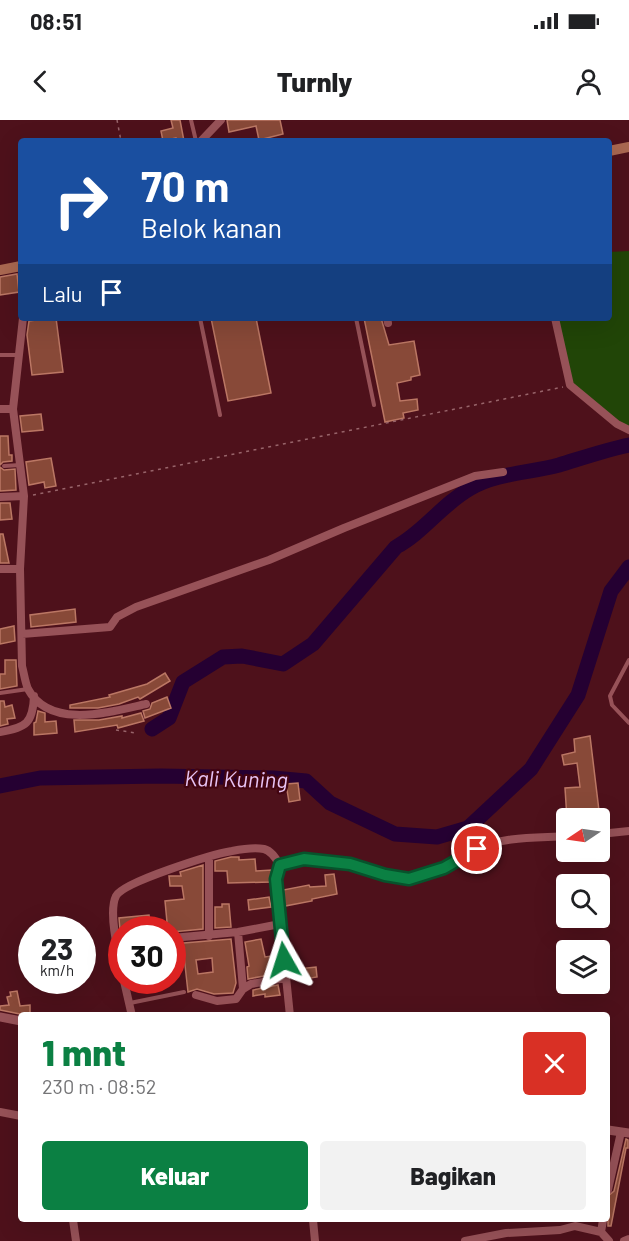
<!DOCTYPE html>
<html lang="id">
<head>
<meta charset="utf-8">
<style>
	body { margin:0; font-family:Barlow,sans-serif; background:#f2f2f2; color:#202124; height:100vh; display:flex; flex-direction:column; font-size:22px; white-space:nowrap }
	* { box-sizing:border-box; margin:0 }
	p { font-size:20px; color:#757577 }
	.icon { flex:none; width:33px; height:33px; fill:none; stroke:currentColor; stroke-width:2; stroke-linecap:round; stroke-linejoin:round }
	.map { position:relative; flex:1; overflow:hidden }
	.sheet { position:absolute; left:18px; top:892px; width:592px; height:210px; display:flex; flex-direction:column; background:#fff; border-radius:6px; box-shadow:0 6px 24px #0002 }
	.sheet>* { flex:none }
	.hud { position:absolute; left:18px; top:18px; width:594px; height:183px; border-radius:6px; box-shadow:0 6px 24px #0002; background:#1a4fa0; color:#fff; overflow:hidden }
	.needle { width:39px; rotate:257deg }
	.controls { position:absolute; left:556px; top:688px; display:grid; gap:12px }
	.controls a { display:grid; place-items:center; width:54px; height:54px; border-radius:6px; background:#fff; box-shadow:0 6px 24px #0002; font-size:30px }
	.speed { position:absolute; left:18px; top:796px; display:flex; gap:12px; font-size:30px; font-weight:700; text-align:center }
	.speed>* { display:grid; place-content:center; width:78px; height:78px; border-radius:50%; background:#fff; box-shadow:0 6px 24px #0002; line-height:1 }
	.speed small { font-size:15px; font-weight:400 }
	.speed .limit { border:9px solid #d22; background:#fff; color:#111 }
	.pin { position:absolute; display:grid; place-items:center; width:51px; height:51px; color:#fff; margin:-26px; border:3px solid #fff; border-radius:50%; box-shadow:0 2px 6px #0007 }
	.me { position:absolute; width:66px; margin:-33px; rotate:354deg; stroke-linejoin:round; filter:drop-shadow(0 0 4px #0008) }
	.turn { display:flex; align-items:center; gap:21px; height:126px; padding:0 24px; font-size:27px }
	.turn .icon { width:78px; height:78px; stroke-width:2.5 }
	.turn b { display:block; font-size:42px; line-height:51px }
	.then { display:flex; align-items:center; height:57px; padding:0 24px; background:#0003; gap:12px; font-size:22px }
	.round { display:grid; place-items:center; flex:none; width:63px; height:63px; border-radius:6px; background:#f2f2f2 }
	.headline { display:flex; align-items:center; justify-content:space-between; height:102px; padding:0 24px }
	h1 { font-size:36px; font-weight:800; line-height:45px; color:#0b8043 }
	.primary-button { display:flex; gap:12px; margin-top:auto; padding:12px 24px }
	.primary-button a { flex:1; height:69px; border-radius:6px; background:#0b8043; color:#fff; font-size:24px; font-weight:800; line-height:69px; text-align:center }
	.primary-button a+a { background:#f2f2f2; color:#202124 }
	.status { display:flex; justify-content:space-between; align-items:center; height:42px; padding:0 30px; background:#fff; direction:ltr }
	.status svg { height:16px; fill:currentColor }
	header { display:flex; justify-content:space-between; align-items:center; height:78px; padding:0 24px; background:#fff; font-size:27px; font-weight:800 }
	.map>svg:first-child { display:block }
	.green { fill:#214507 }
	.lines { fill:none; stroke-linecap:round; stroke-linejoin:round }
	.river { stroke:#250032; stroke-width:15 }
	.building { fill:#884938; stroke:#bb7764; stroke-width:1.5; fill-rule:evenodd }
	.path { stroke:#98646a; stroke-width:1.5; stroke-dasharray:3 4.5; stroke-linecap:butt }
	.service { stroke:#975258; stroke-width:4 }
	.minor { stroke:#975258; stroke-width:8 }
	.tertiary { stroke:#975258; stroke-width:9 }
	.secondary { stroke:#aa6851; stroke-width:10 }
	.route-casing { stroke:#07532c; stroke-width:15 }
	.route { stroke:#0b8043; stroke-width:10 }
	.labels { text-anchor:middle; stroke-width:4.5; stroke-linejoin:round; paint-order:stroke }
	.water-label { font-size:22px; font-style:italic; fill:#e7c3f5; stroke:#420411 }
</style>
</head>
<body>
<div class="status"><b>08:51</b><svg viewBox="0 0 49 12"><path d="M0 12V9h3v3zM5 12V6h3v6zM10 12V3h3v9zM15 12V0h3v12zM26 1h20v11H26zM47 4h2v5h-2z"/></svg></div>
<header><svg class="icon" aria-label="back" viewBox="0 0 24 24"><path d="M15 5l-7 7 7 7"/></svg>Turnly<svg class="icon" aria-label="person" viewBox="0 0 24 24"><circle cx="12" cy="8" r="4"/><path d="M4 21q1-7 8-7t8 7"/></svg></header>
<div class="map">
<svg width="629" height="1121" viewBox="0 0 629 1121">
	<rect width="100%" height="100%" fill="#4e111b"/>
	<path class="green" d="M629,131v177l-59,-43 -15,-67h54v-66z"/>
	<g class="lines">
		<path class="river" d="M152,609l17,-11 14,-36 40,-25 19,-1 41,8 30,-20 83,-97c28,-15 46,-43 75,-59 26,-15 59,-15 88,-23 23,-7 46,-15 70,-20
			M0,666l40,-8 121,-2 112,2 33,3 24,22 65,31 42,3 31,-9 63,-59 47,-74 33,-104 18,-24"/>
	</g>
	<path class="building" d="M171,0h9l4,21h-7l-1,-3 -13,3 -2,-10 12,-3z
		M227,0h53l3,14 -24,6 -3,-14 -27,6z
		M17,154l2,18 -19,3v-18z
		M50,198h6l7,54 -31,3 -5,-40 2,-14z
		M211,198h45l15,75 -43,8z
		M364,198h17l8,27 25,-4 6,34 -9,2v3l-14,3 3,18 17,-2 1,11 -15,3 1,5 -19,4z
		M41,294l2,16 -21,2 -2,-16z
		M0,316h8l1,19h3v6l-9,1 -3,3z
		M51,338l5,28 -11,2 -1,-6 -15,3 -3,-23z
		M0,347l4,3 11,-1 1,21 -16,1z
		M0,383h10l2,16 -12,1z
		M0,414h3l6,29h-9z
		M75,489l1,13 -45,5 -1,-12z
		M14,506l1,15 -15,3v-15z
		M5,540h11l1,26 -17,3v-15h5z
		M165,553l5,8 -30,18 -2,-2 -19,7 -21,4h-28v-3l40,-8 -1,-2 38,-11z
		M167,577l4,11 -26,10 -2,-7 7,-2 2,-6z
		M0,581h4l1,6 7,-2 3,13 -8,1 1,5 -8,2z
		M38,591l7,2v9l11,-1 1,12 -23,2v-12l2,-1z
		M141,593l3,8 -26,7 -1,-3 -42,7 -1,-12h25l23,-4v2z
		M590,616l10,83h-33l-2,-31 15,-1 -3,-24 -13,2 -2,-10 13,-3 -1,-13z
		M298,663l2,17 -11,2 -3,-18z
		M231,737h8v3l16,-1 1,12 16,-1 -2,12 -42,1 -1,-12h-12v-10z
		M203,745v64l-31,3v-2h-52l-1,-12 30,-3 1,8 17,-1 -2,-21 19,-2 -2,-13h-12l-1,-10h12l-1,-4z
		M334,754l3,20 -25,5v2l-27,5 -2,-16 26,-5 1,2 16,-1 -1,-11z
		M269,777l2,10 -22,3 -1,-10z
		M222,784h7l2,23 -16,1v-21h7z
		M231,819l5,44 -3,10 -19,1 -17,-5 -9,3 -4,-36 -12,2v-14zM212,838l1,14 -15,2 -2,-14z
		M261,819l4,18 13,-2 2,18 -32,6 -1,-12 2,-1 -4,-24z
		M316,847l1,10 -18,3 -1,-11z
		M278,865l2,10 -15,2v-3l-12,2v-6z
		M17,871l3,15 10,-1v11l-30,-6v-4l9,-1 -2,-8 4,-1 -1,-4z
		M626,1019l2,1v8h-2l-15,78h-3v-30l6,-5z"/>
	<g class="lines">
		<path class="path" d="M117,0l4,21
			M33,375l530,-108
			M116,610l20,3"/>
		<path class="service" d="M191,0l5,21
			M200,198l20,97
			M356,198l18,87
			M0,235h18
			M4,346l16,-1
			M629,540l-19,36 2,9 17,18
			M0,573l28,-4
			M130,883l54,-11"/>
		<path class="minor" d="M201,21l20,-21
			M23,198l-10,91 11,87 -4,73 2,97c2,7 3,16 6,23 22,41 82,23 118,15
			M387,198l1,5
			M555,198l15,67 47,39 12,6
			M0,289h13
			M0,377l24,-1
			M0,449h20
			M22,514l88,-7 7,-10 19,-10 133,-47 75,-32 131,-52 28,-4
			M0,612c26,-4 33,-9 34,-36
			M600,714l29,-3
			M238,812l5,57
			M209,816v-79
			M172,818l66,-6 42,-8
			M122,849c-4,-17 -14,-57 -6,-73 7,-14 97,-42 116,-45 10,-2 22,-4 32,-2 8,2 12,10 16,16
			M124,861l8,35
			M196,875l21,6 19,-2 7,-10 8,-5 35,-6
			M290,896l-12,-117 -2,-20 4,-14c24,-5 49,-7 73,-1 17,5 39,17 57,15 25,-3 45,-20 67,-30 27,-13 61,-11 90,-13
			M0,992l21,4
			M608,1070l13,-58
			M73,1100l3,21
			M313,1100l2,21
			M603,1100l-2,12 8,9
			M465,1121l41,-8 54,-3 15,-4 26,6
			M624,1121l5,-2"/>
		<path class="tertiary" d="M0,897l21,4
			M608,1010l21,3"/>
		<path class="secondary" d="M609,31l20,-4
			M0,150l21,-4"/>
	</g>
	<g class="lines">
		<defs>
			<path id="route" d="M284,840l-8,-81 4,-14 24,-6 46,5 35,11 24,4 35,-11 33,-19"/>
		</defs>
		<use href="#route" class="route-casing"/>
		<use href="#route" class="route"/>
	</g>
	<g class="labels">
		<g class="water-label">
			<text transform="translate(236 659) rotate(1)" y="8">Kali Kuning</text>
		</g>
	</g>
</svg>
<div class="controls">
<a><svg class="needle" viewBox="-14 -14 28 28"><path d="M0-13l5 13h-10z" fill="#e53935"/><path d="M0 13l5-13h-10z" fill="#757577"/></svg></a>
<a><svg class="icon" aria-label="search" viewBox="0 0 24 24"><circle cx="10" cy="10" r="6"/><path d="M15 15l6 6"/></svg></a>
<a><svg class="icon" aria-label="layers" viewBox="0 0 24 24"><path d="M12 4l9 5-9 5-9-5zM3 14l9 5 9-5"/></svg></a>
</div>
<div class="speed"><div>23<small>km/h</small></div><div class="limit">30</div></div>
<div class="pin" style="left:477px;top:729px;background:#d93025"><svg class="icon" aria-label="arrive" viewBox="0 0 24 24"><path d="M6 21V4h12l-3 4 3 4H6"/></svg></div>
<svg class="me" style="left:284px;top:840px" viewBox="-20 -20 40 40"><path d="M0-17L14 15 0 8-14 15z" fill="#0b8043" stroke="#fff" stroke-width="4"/></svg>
<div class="hud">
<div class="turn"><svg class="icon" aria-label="right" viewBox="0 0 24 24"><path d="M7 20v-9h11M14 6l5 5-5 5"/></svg><div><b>70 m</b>Belok kanan</div></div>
<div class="then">Lalu<svg class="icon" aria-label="arrive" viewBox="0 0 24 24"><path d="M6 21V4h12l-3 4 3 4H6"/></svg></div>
</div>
<section class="sheet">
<div class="headline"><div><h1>1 mnt</h1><p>230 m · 08:52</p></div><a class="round" style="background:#d93025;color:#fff"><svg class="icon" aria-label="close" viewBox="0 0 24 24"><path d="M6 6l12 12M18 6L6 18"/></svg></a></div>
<div class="primary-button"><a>Keluar</a><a>Bagikan</a></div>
</section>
</div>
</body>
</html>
